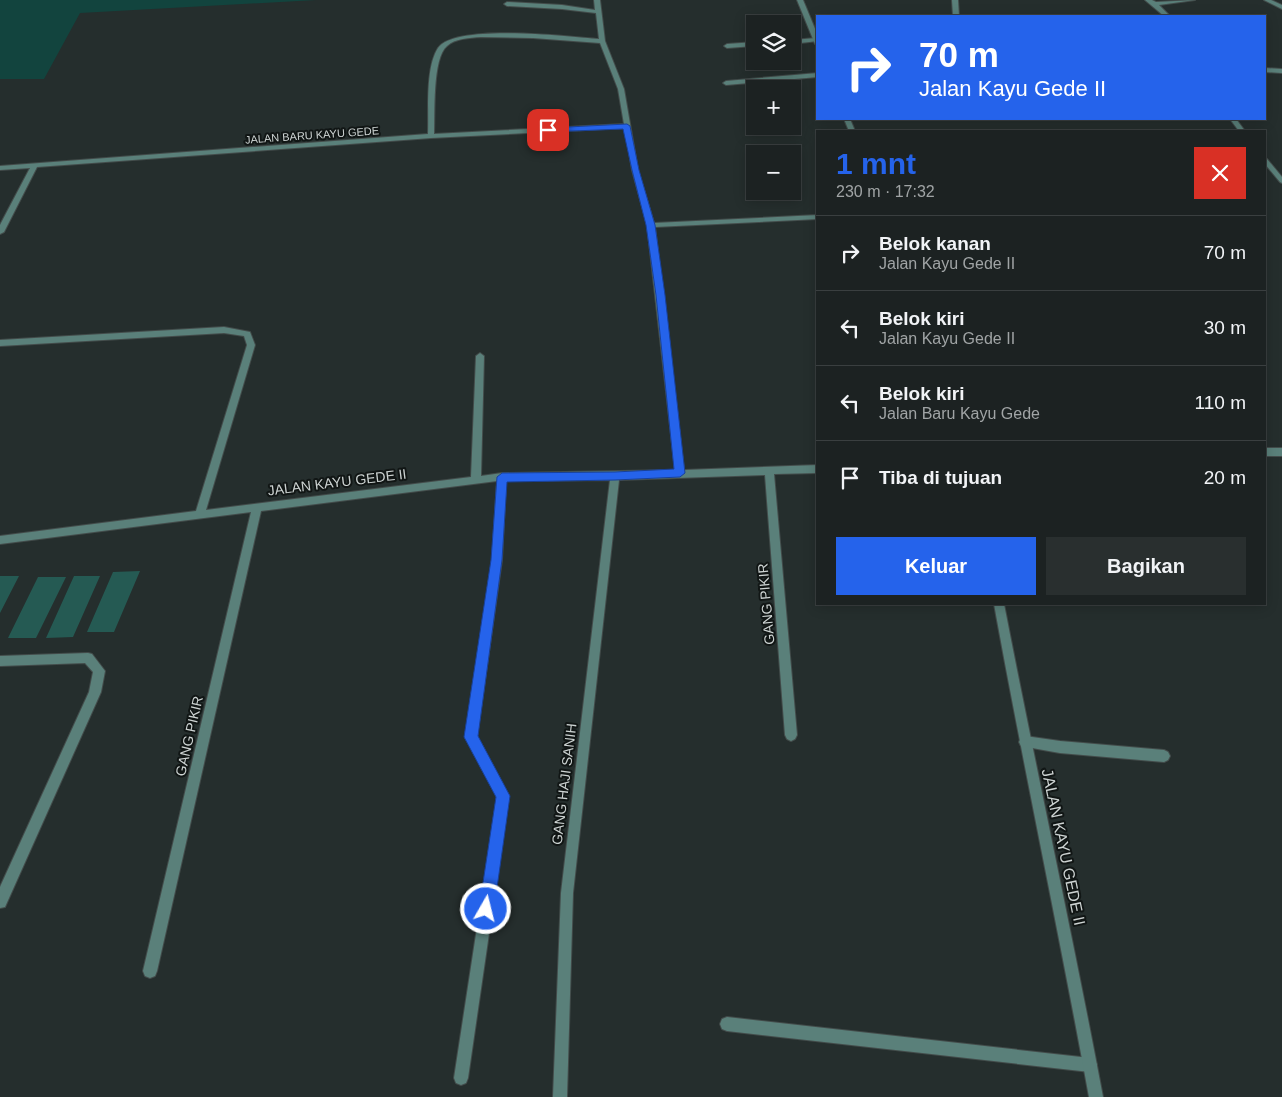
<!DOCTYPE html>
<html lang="id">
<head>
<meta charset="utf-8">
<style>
	body { margin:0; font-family:Arial,sans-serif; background:#292f2f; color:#f1f3f6; height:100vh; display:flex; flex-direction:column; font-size:19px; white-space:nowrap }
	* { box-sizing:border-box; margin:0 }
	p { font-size:16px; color:#a0a4a5 }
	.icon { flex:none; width:28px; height:28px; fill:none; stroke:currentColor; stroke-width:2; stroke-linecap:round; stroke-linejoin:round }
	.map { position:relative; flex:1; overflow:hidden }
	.sheet { position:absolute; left:816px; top:130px; width:450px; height:475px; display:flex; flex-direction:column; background:#1c2222; border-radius:0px; box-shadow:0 2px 12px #0003,0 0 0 1px #3a3f40 }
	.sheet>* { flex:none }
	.top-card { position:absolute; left:816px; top:15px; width:450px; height:105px; border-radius:0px; box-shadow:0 2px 12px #0003,0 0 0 1px #3a3f40; background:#2563eb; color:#fff; overflow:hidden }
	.controls { position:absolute; left:746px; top:15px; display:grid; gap:10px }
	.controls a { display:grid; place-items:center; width:55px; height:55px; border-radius:0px; background:#1c2222; box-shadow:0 2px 12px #0003,0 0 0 1px #3a3f40; font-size:25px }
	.pin { position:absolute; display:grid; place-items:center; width:42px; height:42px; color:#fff; margin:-21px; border-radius:10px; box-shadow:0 2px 8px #0006 }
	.me { position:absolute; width:55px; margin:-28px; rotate:8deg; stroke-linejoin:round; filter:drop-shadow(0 0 4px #0008) }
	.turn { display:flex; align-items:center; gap:18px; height:105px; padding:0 20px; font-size:22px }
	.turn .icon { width:65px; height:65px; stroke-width:2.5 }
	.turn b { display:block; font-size:35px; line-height:42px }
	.round { display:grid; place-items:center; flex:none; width:52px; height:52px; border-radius:0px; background:#292f2f }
	.headline { display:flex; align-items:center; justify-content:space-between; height:85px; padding:0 20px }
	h1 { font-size:30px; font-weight:700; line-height:38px; color:#2563eb }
	.action { display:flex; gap:10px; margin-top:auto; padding:10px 20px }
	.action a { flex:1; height:58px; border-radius:0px; background:#2563eb; color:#fff; font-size:20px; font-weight:700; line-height:58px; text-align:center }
	.action a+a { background:#292f2f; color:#f1f3f6 }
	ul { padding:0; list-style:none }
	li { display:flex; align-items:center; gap:15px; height:75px; padding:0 20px; border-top:1px solid #3a3f40 }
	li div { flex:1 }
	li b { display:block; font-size:19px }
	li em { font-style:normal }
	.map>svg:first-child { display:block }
	.green { fill:#12443e }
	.building { fill:#255a53 }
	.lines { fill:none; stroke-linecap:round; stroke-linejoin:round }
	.lane-casing { stroke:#434c4b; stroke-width:2 }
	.street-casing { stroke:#434c4b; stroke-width:2 }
	.lane { fill:#5a807a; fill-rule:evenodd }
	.street { fill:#5a807a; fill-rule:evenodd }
	.route { fill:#2563eb; stroke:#184099 }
	.labels { text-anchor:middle; stroke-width:4; stroke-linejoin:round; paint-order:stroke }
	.far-street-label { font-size:11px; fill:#cdd3d2; stroke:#111615 }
	.street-label { font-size:14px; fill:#cdd3d2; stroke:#111615 }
	.near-street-label { font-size:16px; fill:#cdd3d2; stroke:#111615 }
</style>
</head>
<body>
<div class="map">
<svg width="1282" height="1097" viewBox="0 0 1282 1097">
	<rect width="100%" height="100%" fill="#252e2d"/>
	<path class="green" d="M0,0h316l-236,13 -36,66h-44z"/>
	<path class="building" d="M140,571l-26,61h-27l26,-60z
		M0,576h19l-19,37z
		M74,576h26l-27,61 -27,1z
		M38,577h28l-30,61h-28z"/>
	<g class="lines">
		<defs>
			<path id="lane" d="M816,38l2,3 -26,3v-4z
				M755,42v4l-28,2 -3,-2 3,-2z
				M1025,736l35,5 104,9 4,2 2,4 -2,4 -4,2 -104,-9 -39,-7 -2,-4 2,-4z
				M727,1017l363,41 5,2 2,5 -2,5 -5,2 -363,-41 -5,-2 -2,-5 2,-5z"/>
			<path id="street" d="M594,0h6l5,41 19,48 14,81 16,53 164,-8v4l-163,8 29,243 134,-5v8l-44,1 23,261 -2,4 -4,2 -4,-2 -2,-4 -20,-260 -146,5 -46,413 -6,204h-14l8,-204 49,-413 -104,1 -4,79 -25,176 32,60 -41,282 -2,5 -5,2 -5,-2 -2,-5 43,-281 -32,-60 27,-177 5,-79 -236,30 -104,460 -2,5 -5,2 -5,-2 -2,-5 108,-459 -251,32v-8l196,-25 51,-166 -3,-9 -20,-3 -224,13v-6l224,-13 26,5 5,13 -49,165 265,-33 5,-121 4,-3 4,3 -3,120 21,-3 173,-3 -28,-245 -15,-55 -7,-42 -194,10 -394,29 -33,65 -4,2v-9l30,-57 -30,2v-4l428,-32c1,-23 -3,-66 10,-86 18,-25 131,-11 161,-9l-3,-26 -34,-4 -55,-3 -3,-2 3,-2 55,3 33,5zM481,37l52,1 67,5 18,46 6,35 -190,10c1,-19 -2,-76 13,-88 9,-8 22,-8 34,-9z
				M797,0h6l15,36v10l-3,-2z
				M952,0h6l1,16h-6z
				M1145,0h7l4,2 39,-2 -36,5 11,11h-6z
				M1264,0h7l11,5v4z
				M1265,68l17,1v4l-17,-1z
				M818,73v4l-92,8 -3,-2 3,-2z
				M844,119h6l5,12h-6z
				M1230,119h6l9,12h-6z
				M1265,158l2,1 15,18v6l-2,-1 -15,-18z
				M1265,448h17v8h-17z
				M994,604h10c32,165 68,328 99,493h-14c-30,-165 -65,-328 -95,-493z
				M88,653l4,1 13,17 -4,21 -96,215 -5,1v-21l89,-195 4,-20 -8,-9 -85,3v-10z"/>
		</defs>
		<use href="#lane" class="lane-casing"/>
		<use href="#street" class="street-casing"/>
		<use href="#lane" class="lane"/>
		<use href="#street" class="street"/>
	</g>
	<path class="route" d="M627,124l3,2 9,44 16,55 10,70 20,178 -5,4 -65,3 -108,2 -5,78 -24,176 32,60 -16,113 -2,5 -6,2 -5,-2 -2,-5 17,-112 -32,-60 27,-177 6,-83 5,-4 113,-1 59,-3 -18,-174 -10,-70 -14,-55 -9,-41 -75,3 -3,-2 3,-2z"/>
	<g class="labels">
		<g class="far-street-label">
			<text transform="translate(312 135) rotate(-4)" y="4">JALAN BARU KAYU GEDE</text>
		</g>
		<g class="street-label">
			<text transform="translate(337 482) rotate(-7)" y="5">JALAN KAYU GEDE II</text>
			<text transform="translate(766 604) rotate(-95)" y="5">GANG PIKIR</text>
			<text transform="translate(189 736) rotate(-77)" y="5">GANG PIKIR</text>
			<text transform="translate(564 784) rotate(-83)" y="5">GANG HAJI SANIH</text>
		</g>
		<g class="near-street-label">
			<text transform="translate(1064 847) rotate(78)" y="6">JALAN KAYU GEDE II</text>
		</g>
	</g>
</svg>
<div class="controls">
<a><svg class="icon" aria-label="layers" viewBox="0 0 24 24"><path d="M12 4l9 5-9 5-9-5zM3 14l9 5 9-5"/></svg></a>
<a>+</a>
<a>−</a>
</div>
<div class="pin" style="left:548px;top:130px;background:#d93025"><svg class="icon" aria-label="arrive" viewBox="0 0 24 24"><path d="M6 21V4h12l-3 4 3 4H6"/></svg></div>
<svg class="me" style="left:486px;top:909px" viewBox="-20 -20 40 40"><circle r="17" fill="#2563eb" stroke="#fff" stroke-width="3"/><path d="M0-11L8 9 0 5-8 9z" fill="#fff"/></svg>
<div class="top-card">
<div class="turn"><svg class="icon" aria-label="right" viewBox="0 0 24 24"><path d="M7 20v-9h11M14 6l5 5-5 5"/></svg><div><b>70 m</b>Jalan Kayu Gede II</div></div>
</div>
<section class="sheet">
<div class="headline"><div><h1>1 mnt</h1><p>230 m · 17:32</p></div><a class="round" style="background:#d93025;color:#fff"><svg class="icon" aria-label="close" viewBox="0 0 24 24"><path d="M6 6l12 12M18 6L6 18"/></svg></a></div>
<ul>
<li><svg class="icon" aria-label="right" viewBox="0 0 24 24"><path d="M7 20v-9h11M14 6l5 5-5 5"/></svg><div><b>Belok kanan</b><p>Jalan Kayu Gede II</p></div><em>70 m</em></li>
<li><svg class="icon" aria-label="left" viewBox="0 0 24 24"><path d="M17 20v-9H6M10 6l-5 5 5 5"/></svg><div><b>Belok kiri</b><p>Jalan Kayu Gede II</p></div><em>30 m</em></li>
<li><svg class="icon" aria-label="left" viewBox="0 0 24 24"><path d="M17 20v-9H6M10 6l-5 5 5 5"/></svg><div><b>Belok kiri</b><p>Jalan Baru Kayu Gede</p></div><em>110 m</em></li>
<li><svg class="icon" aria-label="arrive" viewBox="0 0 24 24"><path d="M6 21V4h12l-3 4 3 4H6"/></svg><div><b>Tiba di tujuan</b></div><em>20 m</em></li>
</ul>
<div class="action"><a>Keluar</a><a>Bagikan</a></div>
</section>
</div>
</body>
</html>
